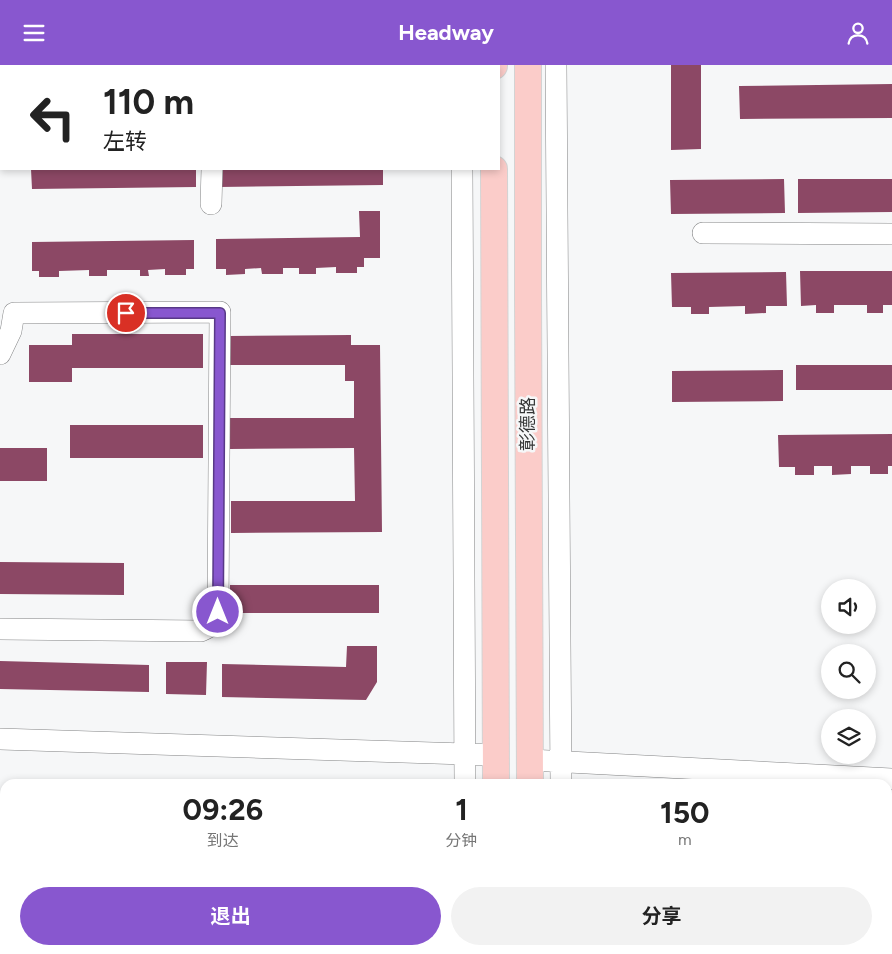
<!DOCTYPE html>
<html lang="zh">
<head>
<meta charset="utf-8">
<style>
	body { margin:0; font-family:Figtree,"Noto Sans SC",sans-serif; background:#f2f2f2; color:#222; height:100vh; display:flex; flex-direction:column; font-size:19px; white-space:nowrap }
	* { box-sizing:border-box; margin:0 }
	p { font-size:16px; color:#767676 }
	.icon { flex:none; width:28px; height:28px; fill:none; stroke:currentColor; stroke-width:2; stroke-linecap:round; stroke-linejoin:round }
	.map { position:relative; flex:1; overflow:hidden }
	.side { position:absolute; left:0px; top:714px; width:892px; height:176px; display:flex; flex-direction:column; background:#fff; border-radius:15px 15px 0 0; box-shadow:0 2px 8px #0003 }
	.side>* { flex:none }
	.top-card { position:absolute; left:0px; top:0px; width:500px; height:105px; box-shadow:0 2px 8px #0003; background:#fff; color:#222; overflow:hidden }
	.tools { position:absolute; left:821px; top:514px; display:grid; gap:10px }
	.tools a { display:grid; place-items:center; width:55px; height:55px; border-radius:50%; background:#fff; box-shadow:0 2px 8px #0003; font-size:25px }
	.pin { position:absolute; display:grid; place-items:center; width:42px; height:42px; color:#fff; margin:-21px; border:2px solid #fff; border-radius:50%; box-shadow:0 1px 5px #0007 }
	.me { position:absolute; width:55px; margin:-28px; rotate:0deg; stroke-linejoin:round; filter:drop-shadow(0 0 4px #0008) }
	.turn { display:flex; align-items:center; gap:18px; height:105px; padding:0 20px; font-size:22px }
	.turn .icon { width:65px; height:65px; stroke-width:2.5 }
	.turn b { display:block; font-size:35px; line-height:42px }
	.eta { display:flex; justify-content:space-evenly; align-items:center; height:85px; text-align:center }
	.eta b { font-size:30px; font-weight:700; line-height:35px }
	.action { display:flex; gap:10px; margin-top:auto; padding:10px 20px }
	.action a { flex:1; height:58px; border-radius:30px; background:#8857cf; color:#fff; font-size:20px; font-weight:700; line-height:58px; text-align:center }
	.action a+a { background:#f2f2f2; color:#222 }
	header { display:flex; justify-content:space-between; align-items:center; height:65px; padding:0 20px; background:#8857cf; color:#fff; font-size:22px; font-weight:700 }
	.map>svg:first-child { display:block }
	.building { fill:#8c4865 }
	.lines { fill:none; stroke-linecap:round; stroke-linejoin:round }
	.minor-casing { stroke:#848586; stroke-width:22 }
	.major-casing { stroke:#d3d3d3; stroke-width:28 }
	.minor { stroke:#fff; stroke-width:21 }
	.major { stroke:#fbccc9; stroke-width:26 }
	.route-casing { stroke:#583987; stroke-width:12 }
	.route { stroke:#8857cf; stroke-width:9 }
	.labels { text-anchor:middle; stroke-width:5; stroke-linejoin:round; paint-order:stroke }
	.street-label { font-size:18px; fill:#353636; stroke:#f6f7f8 }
</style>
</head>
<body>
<header><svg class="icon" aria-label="menu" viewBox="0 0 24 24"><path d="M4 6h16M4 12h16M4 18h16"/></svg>Headway<svg class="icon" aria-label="person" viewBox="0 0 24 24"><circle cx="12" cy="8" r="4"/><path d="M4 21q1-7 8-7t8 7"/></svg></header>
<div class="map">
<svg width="892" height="889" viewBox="0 0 892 889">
	<rect width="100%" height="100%" fill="#f6f7f8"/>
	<path class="building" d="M671,0h30v84l-30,1z
		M892,19v34l-152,1 -1,-33z
		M31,104h165v18l-164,2z
		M219,104h164v16l-164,2z
		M784,114l1,34 -114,1 -1,-34z
		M798,114h94v33l-94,1z
		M359,146h21v47h-16v9h-7v6h-21v-6l-20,1v6h-17v-6h-16v6h-21l-1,-6 -16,1v5l-19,1v-6h-10v-30l144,-2z
		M194,175v29h-8v6h-21v-6l-17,1 1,6h-9v-6h-33v6h-18v-6l-30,1v6h-20v-6h-7v-29z
		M800,206h92v34h-9v8h-16v-8h-33v8h-18v-8l-15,1z
		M786,207l1,34h-21v7l-21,1v-8l-36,1v7h-18v-7h-19l-1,-34z
		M72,269h131v34h-131v14h-43v-37h43z
		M351,270v10h29l2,187 -151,1v-32h124l-1,-53 -125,1v-31h125v-37h-9v-16h-116v-29z
		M796,300h96v25h-96z
		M783,305v31l-111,1v-31z
		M70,360h133v33h-133z
		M892,369v32h-4v8h-18v-8h-19v8l-19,1v-9h-18v9h-19v-8h-16l-1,-32z
		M0,383h47v33h-47z
		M0,497l124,1v32l-124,-1z
		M230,520h149v28h-149z
		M347,581h30v36l-11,18 -144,-3v-33l124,3z
		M0,596l149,4v27l-149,-3z
		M166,597h41l-1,33 -40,-1z"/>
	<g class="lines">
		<defs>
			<path id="minor" d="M461,0v1
				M556,0l5,719
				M214,1v-1
				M462,104l3,615
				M211,139l1,-35
				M703,168l189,1
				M0,289l11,-23 3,-18 206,-1 -2,300c-2,12 -6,14 -17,19l-201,-2
				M0,674l496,16
				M530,695l362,19
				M465,885v4
				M562,885v4
				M802,889v-4"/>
			<path id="major" d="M528,0v230l2,489
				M494,1v-1
				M494,104l2,615
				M497,885v4
				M531,885v4"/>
		</defs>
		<use href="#minor" class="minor-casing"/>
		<use href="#major" class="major-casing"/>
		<use href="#minor" class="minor"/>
		<use href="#major" class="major"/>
	</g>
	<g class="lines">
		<defs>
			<path id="route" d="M126,248h94l-2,299"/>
		</defs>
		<use href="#route" class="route-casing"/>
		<use href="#route" class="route"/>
	</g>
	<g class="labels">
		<g class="street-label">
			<text transform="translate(528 359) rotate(-90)" y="6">彰德路</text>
		</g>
	</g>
</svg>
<div class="tools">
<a><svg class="icon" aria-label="sound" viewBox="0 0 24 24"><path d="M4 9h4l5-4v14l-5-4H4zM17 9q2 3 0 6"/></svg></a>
<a><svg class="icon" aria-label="search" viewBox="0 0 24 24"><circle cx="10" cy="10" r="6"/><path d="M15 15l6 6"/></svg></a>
<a><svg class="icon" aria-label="layers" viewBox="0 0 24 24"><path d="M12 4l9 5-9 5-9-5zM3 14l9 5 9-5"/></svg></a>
</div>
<div class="pin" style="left:126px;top:248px;background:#d93025"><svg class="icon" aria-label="arrive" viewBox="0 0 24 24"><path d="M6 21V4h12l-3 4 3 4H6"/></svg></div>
<svg class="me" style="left:218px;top:547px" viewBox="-20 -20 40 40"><circle r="17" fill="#8857cf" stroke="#fff" stroke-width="3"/><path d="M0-11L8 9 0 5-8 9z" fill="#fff"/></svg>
<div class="top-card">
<div class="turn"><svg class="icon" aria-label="left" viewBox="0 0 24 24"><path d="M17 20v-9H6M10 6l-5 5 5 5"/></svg><div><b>110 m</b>左转</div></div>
</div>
<section class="side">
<div class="eta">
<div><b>09:26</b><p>到达</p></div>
<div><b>1</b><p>分钟</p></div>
<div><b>150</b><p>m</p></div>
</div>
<div class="action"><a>退出</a><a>分享</a></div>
</section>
</div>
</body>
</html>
